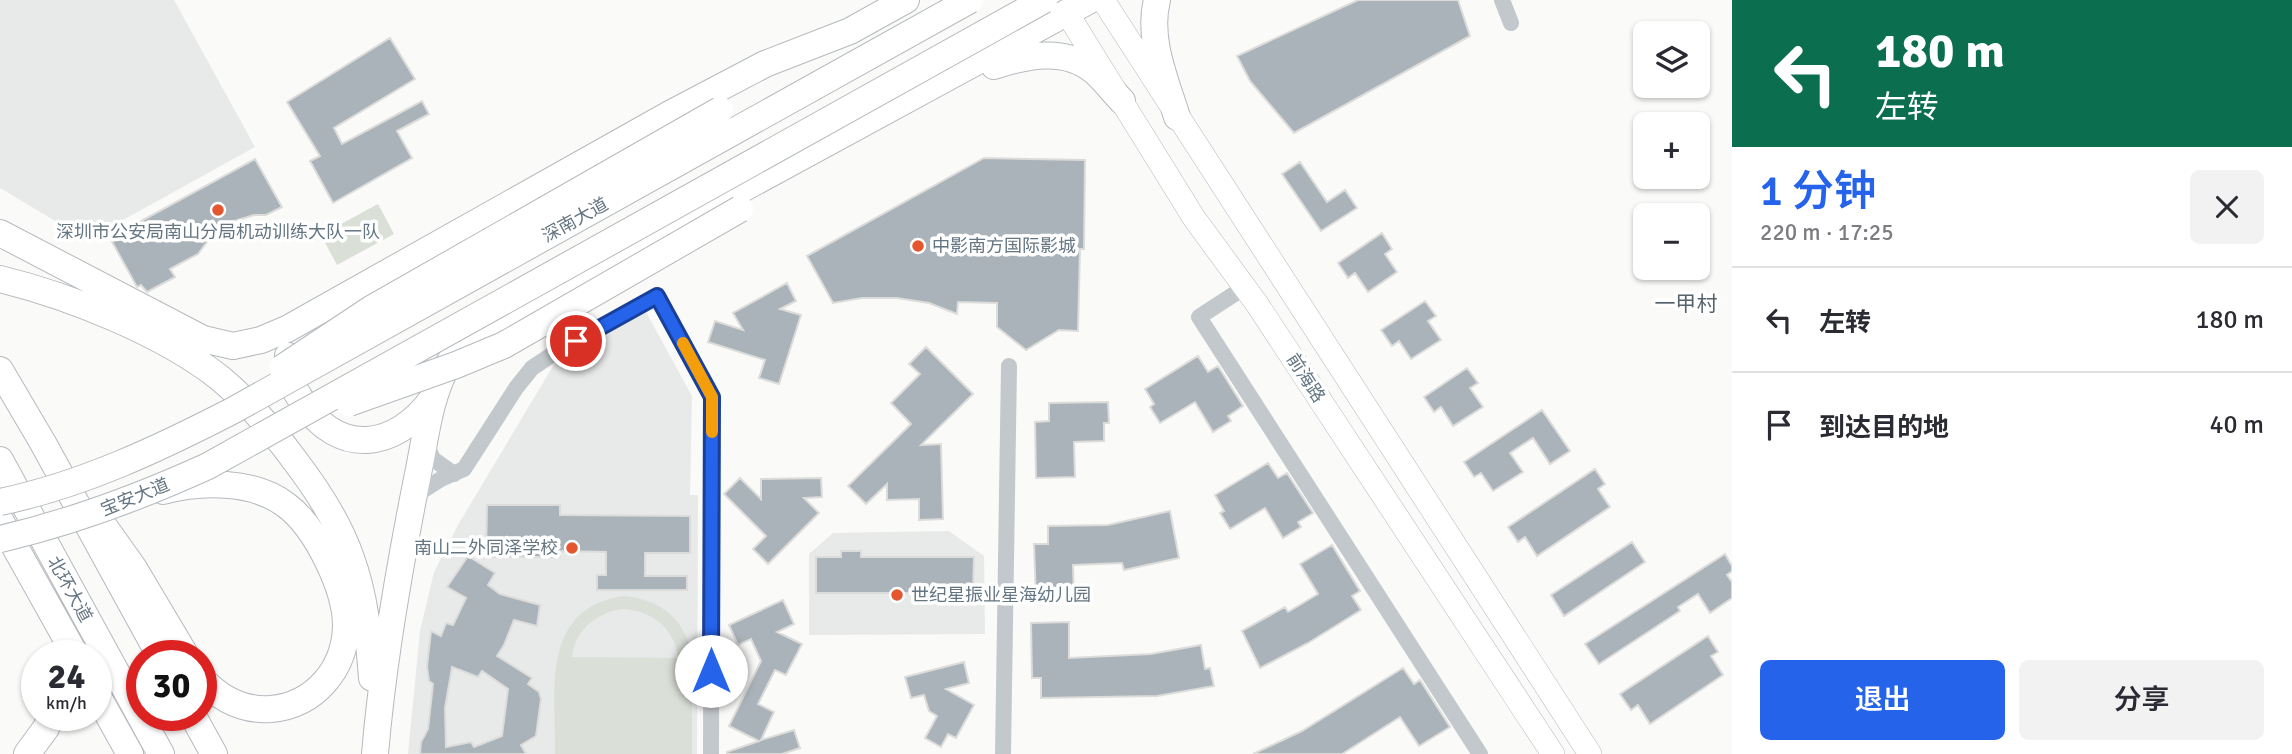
<!DOCTYPE html>
<html lang="zh">
<head>
<meta charset="utf-8">
<style>
	body { margin:0; font-family:Signika,"Noto Sans SC",sans-serif; background:#f2f2f3; color:#2b2b33; height:100vh; display:flex; flex-direction:column; font-size:26px; white-space:nowrap }
	* { box-sizing:border-box; margin:0 }
	p { font-size:23px; color:#7c7c81 }
	.icon { flex:none; width:38px; height:38px; fill:none; stroke:currentColor; stroke-width:2; stroke-linecap:round; stroke-linejoin:round }
	.map { position:relative; flex:1; overflow:hidden }
	.side { display:flex; flex-direction:column; background:#fff; width:560px }
	.side>* { flex:none }
	.guide { background:#0b6e4f; color:#fff; overflow:hidden }
	.controls { position:absolute; left:1633px; top:21px; display:grid; gap:14px }
	.controls a { display:grid; place-items:center; width:77px; height:77px; border-radius:10px; background:#fff; box-shadow:0 2px 5px #0004; font-size:35px }
	.speed { position:absolute; left:21px; top:640px; display:flex; gap:14px; font-size:35px; font-weight:700; text-align:center }
	.speed>* { display:grid; place-content:center; width:91px; height:91px; border-radius:50%; background:#fff; box-shadow:0 2px 5px #0004; line-height:1 }
	.speed small { font-size:18px; font-weight:400 }
	.speed .limit { border:10px solid #d22; background:#fff; color:#111 }
	.pin { position:absolute; display:grid; place-items:center; width:60px; height:60px; color:#fff; margin:-30px; border:4px solid #fff; border-radius:50%; box-shadow:0 2px 7px #0007 }
	.me { position:absolute; width:77px; margin:-38px; rotate:0deg; stroke-linejoin:round; filter:drop-shadow(0 0 5px #0008) }
	.turn { display:flex; align-items:center; gap:24px; height:147px; padding:0 28px; font-size:32px }
	.turn .icon { width:91px; height:91px; stroke-width:2.5 }
	.turn b { display:block; font-size:49px; line-height:60px }
	.round { display:grid; place-items:center; flex:none; width:74px; height:74px; border-radius:10px; background:#f2f2f3 }
	.head { display:flex; align-items:center; justify-content:space-between; height:119px; padding:0 28px }
	h1 { font-size:42px; font-weight:600; line-height:52px; color:#2563eb }
	.button { display:flex; gap:14px; margin-top:auto; padding:14px 28px }
	.button a { flex:1; height:80px; border-radius:10px; background:#2563eb; color:#fff; font-size:28px; font-weight:600; line-height:80px; text-align:center }
	.button a+a { background:#f2f2f3; color:#2b2b33 }
	ul { padding:0; list-style:none }
	li { display:flex; align-items:center; gap:21px; height:105px; padding:0 28px; border-top:2px solid #e1e1e2 }
	li div { flex:1 }
	li b { display:block; font-size:26px }
	li em { font-style:normal }
	main { display:flex; flex:1; min-height:0 }
	.map>svg:first-child { display:block }
	.built { fill:#e8e9e9 }
	.green { fill:#dadfd7; fill-rule:evenodd }
	.building { fill:#aab3b9; stroke:#dcdcda; stroke-width:2; fill-rule:evenodd }
	.lines { fill:none; stroke-linecap:round; stroke-linejoin:round }
	.secondary-casing { stroke:#b3babf; stroke-width:24 }
	.primary-casing { stroke:#b5babe; stroke-width:28 }
	.street { stroke:#c3c8cc; stroke-width:16 }
	.secondary { stroke:#fff; stroke-width:23 }
	.primary { stroke:#fff; stroke-width:26 }
	.primary-bridge-casing { stroke:#b5babe; stroke-width:28; stroke-linecap:butt }
	.primary-bridge { stroke:#fff; stroke-width:26 }
	.route-casing { stroke:#184099; stroke-width:18 }
	.route { stroke:#2563eb; stroke-width:12 }
	.slow { stroke:#f59e0b; stroke-width:12 }
	.poi-dot { fill:#e4572e; stroke:#fff; stroke-width:2.5 }
	.labels { text-anchor:middle; stroke-width:7; stroke-linejoin:round; paint-order:stroke }
	.street-label { font-size:18px; fill:#657683; stroke:#fff }
	.poi-label { font-size:18px; fill:#657683; stroke:#fff; text-anchor:start }
	.quarter-label { font-size:21px; fill:#57646e; stroke:#fff }
</style>
</head>
<body>
<main>
<div class="map">
<svg width="1732" height="754" viewBox="0 0 1732 754">
	<rect width="100%" height="100%" fill="#fafaf8"/>
	<path class="built" d="M0,0h174l81,147 -168,93 -87,-52z
		M646,312l46,84 -2,99h8l-1,259h-289l12,-123 14,-59 24,-47 98,-164z
		M949,531l35,25 1,78 -176,1v-81l24,-21z"/>
	<path class="green" d="M378,204l16,30 -57,31 -16,-30z
		M623,596c36,3 58,20 69,55v103h-137c1,-64 -15,-145 68,-158zM622,609c29,1 53,19 56,49l-106,-1c3,-27 24,-44 50,-48z"/>
	<path class="building" d="M1358,0h100l12,36 -176,97 -44,-52 -13,-25z
		M390,38l25,41 -81,49 8,16 80,-43 7,13 -32,17 15,27 -79,45 -23,-42 10,-5 -33,-54z
		M984,158l101,2 -1,89h-4l-2,82 -19,-1 -33,20 -29,-23v-24l-39,-1 -1,12 -28,-11 -32,-5h-35l-29,5 -26,-47z
		M255,159l27,48 -16,8h-12l-26,8 -13,8 -17,23 -28,15 5,8 -28,15 -6,-7 -4,2 -27,-49z
		M1300,162l27,40 18,-12 12,18 -36,23 -39,-57z
		M1382,233l10,16 -7,5 12,18 -29,20 -13,-19 -7,5 -10,-15z
		M787,283l9,18 -16,8 21,6 -22,69 -20,-6 6,-18 -57,-18 7,-21 28,9 -10,-17z
		M1425,301l11,15 -8,5 13,19 -30,19 -12,-18 -7,5 -11,-16z
		M926,347l47,47 -52,51 20,-1 2,75 -24,1v-21l-32,1v-16l-21,20 -18,-18 63,-62 -20,-21 29,-29 -11,-10z
		M1198,356l10,16 10,-6 25,40 -15,10 3,5 -18,11 -18,-30 -35,21 -10,-16 4,-3 -9,-15z
		M1467,368l11,15 -8,5 13,19 -30,19 -12,-19 -7,5 -10,-15z
		M1108,402l1,21h-5v18l-30,1 1,35 -39,1 -1,-56 14,-1v-18z
		M1542,410l28,41 -20,13 -17,-26 -23,15 13,19 -30,19 -12,-18 -7,4 -10,-15z
		M1268,463l10,15 9,-5 26,40 -15,9 3,5 -18,11 -18,-30 -35,21 -10,-16 4,-2 -9,-16z
		M1595,469l10,15 -7,5 12,18 -73,49 -12,-19 -7,5 -10,-15z
		M740,478l21,21v-20l60,-1 1,19 -18,1 15,15 -51,51 -15,-15 13,-13 -42,-42z
		M487,505h73v10l130,1v37h-45v23h42v14h-90v-15h9v-23l-46,-1v6h-74z
		M1170,511l9,47 -55,12 -2,-7 -49,2 1,35 -38,1 -2,-57h14v-18l60,-1z
		M1632,542l13,20 -81,54 -13,-21z
		M1332,545l28,46 -8,5 9,14 -53,33 -48,25 -18,-37 43,-24 3,5 30,-18 -18,-30z
		M841,551h20v6h113l-1,36h-157v-36h25z
		M1725,554l7,12v5l-5,4 5,7v16l-22,15 -12,-19 -20,13 2,4 -81,53 -14,-20z
		M468,556l27,17 -7,12 12,9 40,11 -3,21 -23,-6 -10,25 -7,11 35,22 -4,6 11,8 2,7 -5,37 -15,9 5,9h-106l1,-12 7,-13 5,-45 -4,-3 -2,-14 4,-36 10,5 5,-13 7,2 13,-27 -19,-11zM452,667l26,10 4,-6 26,18 -6,47 -28,11 -3,-5 -25,5 -1,-39z
		M783,600l11,24 -17,8 25,12 -16,31 -11,-5 -17,34 16,8 -13,28 33,-10 6,18 -18,6h-55v-2l32,-11 -30,-15 32,-65 -10,-22 -13,6 -9,-20z
		M1069,622v36l82,-4 50,-9 4,24 5,-1 4,18 -57,10 -116,2v-20h-9l-1,-55z
		M1708,636l10,16 -7,4 12,19 -73,49 -12,-19 -7,5 -11,-16z
		M964,662l5,21 -23,6 28,16 -18,33 -8,-4 -7,13 -16,-9 12,-22 -8,-5 -5,-16 -13,3 -6,-21z
		M1403,668l11,16 6,-4 30,47 -31,19 -19,-29 -58,37h-89l49,-23z"/>
	<g class="lines">
		<defs>
			<path id="secondary" d="M1103,0l487,754
				M1067,13l127,205 63,86 296,450"/>
			<path id="primary" d="M1157,0c-10,39 9,81 20,117
				M994,66c33,-11 72,-19 101,6 10,9 18,20 27,29
				M0,233l203,106 30,7 28,-6 26,-11 381,-214 97,-51 85,-33 56,-31
				M0,279c70,17 165,55 221,100 29,24 53,53 75,83 22,29 43,61 55,96 14,38 18,80 21,120
				M288,356c-2,17 4,31 14,45 37,56 93,49 131,-3
				M0,370l43,73 117,213
				M0,460l161,294
				M163,491c38,-10 90,-11 123,14 30,22 60,84 60,121 -1,43 -31,79 -75,83 -28,2 -51,-10 -70,-31
				M0,520l76,136
				M101,522l32,45 53,89
				M96,693l34,61
				M193,716l21,38
				M27,754l19,-26 5,-12
				M375,754c8,-96 25,-191 44,-285 7,-35 11,-72 28,-103 12,-22 35,-35 56,-47l587,-319"/>
		</defs>
		<use href="#secondary" class="secondary-casing"/>
		<use href="#primary" class="primary-casing"/>
		<path class="street" d="M1502,0l9,23
			M1245,287l-46,30 281,437
			M425,441l8,18 21,15
			M414,496l27,-17 23,-10 52,-81 16,-20 24,-16 101,-56 55,101 -1,357
			M1003,754l6,-388"/>
		<use href="#secondary" class="secondary"/>
		<use href="#primary" class="primary"/>
		<defs>
			<path id="primary-bridge" d="M282,368l89,-59 349,-199
				M349,403l107,-38 48,-20 236,-136
				M0,502c82,-17 158,-53 232,-91l738,-411
				M0,539c73,-17 140,-42 208,-73l836,-466"/>
		</defs>
		<use href="#primary-bridge" class="primary-bridge-casing"/>
		<use href="#primary-bridge" class="primary-bridge"/>
	</g>
	<g class="lines">
		<defs>
			<path id="route" d="M576,341l81,-45 55,101 -1,274"/>
		</defs>
		<use href="#route" class="route-casing"/>
		<use href="#route" class="route"/>
		<path class="slow" d="M683,343l29,54v35"/>
	</g>
	<g class="poi-dot">
		<circle cx="218" cy="210" r="7"/>
		<circle cx="918" cy="246" r="7"/>
		<circle cx="572" cy="548" r="7"/>
		<circle cx="897" cy="595" r="7"/>
	</g>
	<g class="labels">
		<g class="street-label">
			<text transform="translate(575 220) rotate(-29)" y="6">深南大道</text>
			<text transform="translate(1306 378) rotate(57)" y="6">前海路</text>
			<text transform="translate(135 497) rotate(-22)" y="6">宝安大道</text>
			<text transform="translate(70 589) rotate(61)" y="6">北环大道</text>
		</g>
		<g class="poi-label">
			<text x="218" y="238" text-anchor="middle">深圳市公安局南山分局机动训练大队一队</text>
			<text x="932" y="252">中影南方国际影城</text>
			<text x="558" y="554" text-anchor="end">南山二外同泽学校</text>
			<text x="911" y="601">世纪星振业星海幼儿园</text>
		</g>
		<g class="quarter-label">
			<text x="1686" y="311">一甲村</text>
		</g>
	</g>
</svg>
<div class="controls">
<a><svg class="icon" aria-label="layers" viewBox="0 0 24 24"><path d="M12 4l9 5-9 5-9-5zM3 14l9 5 9-5"/></svg></a>
<a>+</a>
<a>−</a>
</div>
<div class="speed"><div>24<small>km/h</small></div><div class="limit">30</div></div>
<div class="pin" style="left:576px;top:341px;background:#d93025"><svg class="icon" aria-label="arrive" viewBox="0 0 24 24"><path d="M6 21V4h12l-3 4 3 4H6"/></svg></div>
<svg class="me" style="left:711px;top:671px" viewBox="-20 -20 40 40"><circle r="19" fill="#fff"/><path d="M0-13L10 11 0 6-10 11z" fill="#2563eb"/></svg>
</div>
<section class="side">
<div class="guide">
<div class="turn"><svg class="icon" aria-label="left" viewBox="0 0 24 24"><path d="M17 20v-9H6M10 6l-5 5 5 5"/></svg><div><b>180 m</b>左转</div></div>
</div>
<div class="head"><div><h1>1 分钟</h1><p>220 m · 17:25</p></div><a class="round"><svg class="icon" aria-label="close" viewBox="0 0 24 24"><path d="M6 6l12 12M18 6L6 18"/></svg></a></div>
<ul>
<li><svg class="icon" aria-label="left" viewBox="0 0 24 24"><path d="M17 20v-9H6M10 6l-5 5 5 5"/></svg><div><b>左转</b></div><em>180 m</em></li>
<li><svg class="icon" aria-label="arrive" viewBox="0 0 24 24"><path d="M6 21V4h12l-3 4 3 4H6"/></svg><div><b>到达目的地</b></div><em>40 m</em></li>
</ul>
<div class="button"><a>退出</a><a>分享</a></div>
</section>
</main>
</body>
</html>
